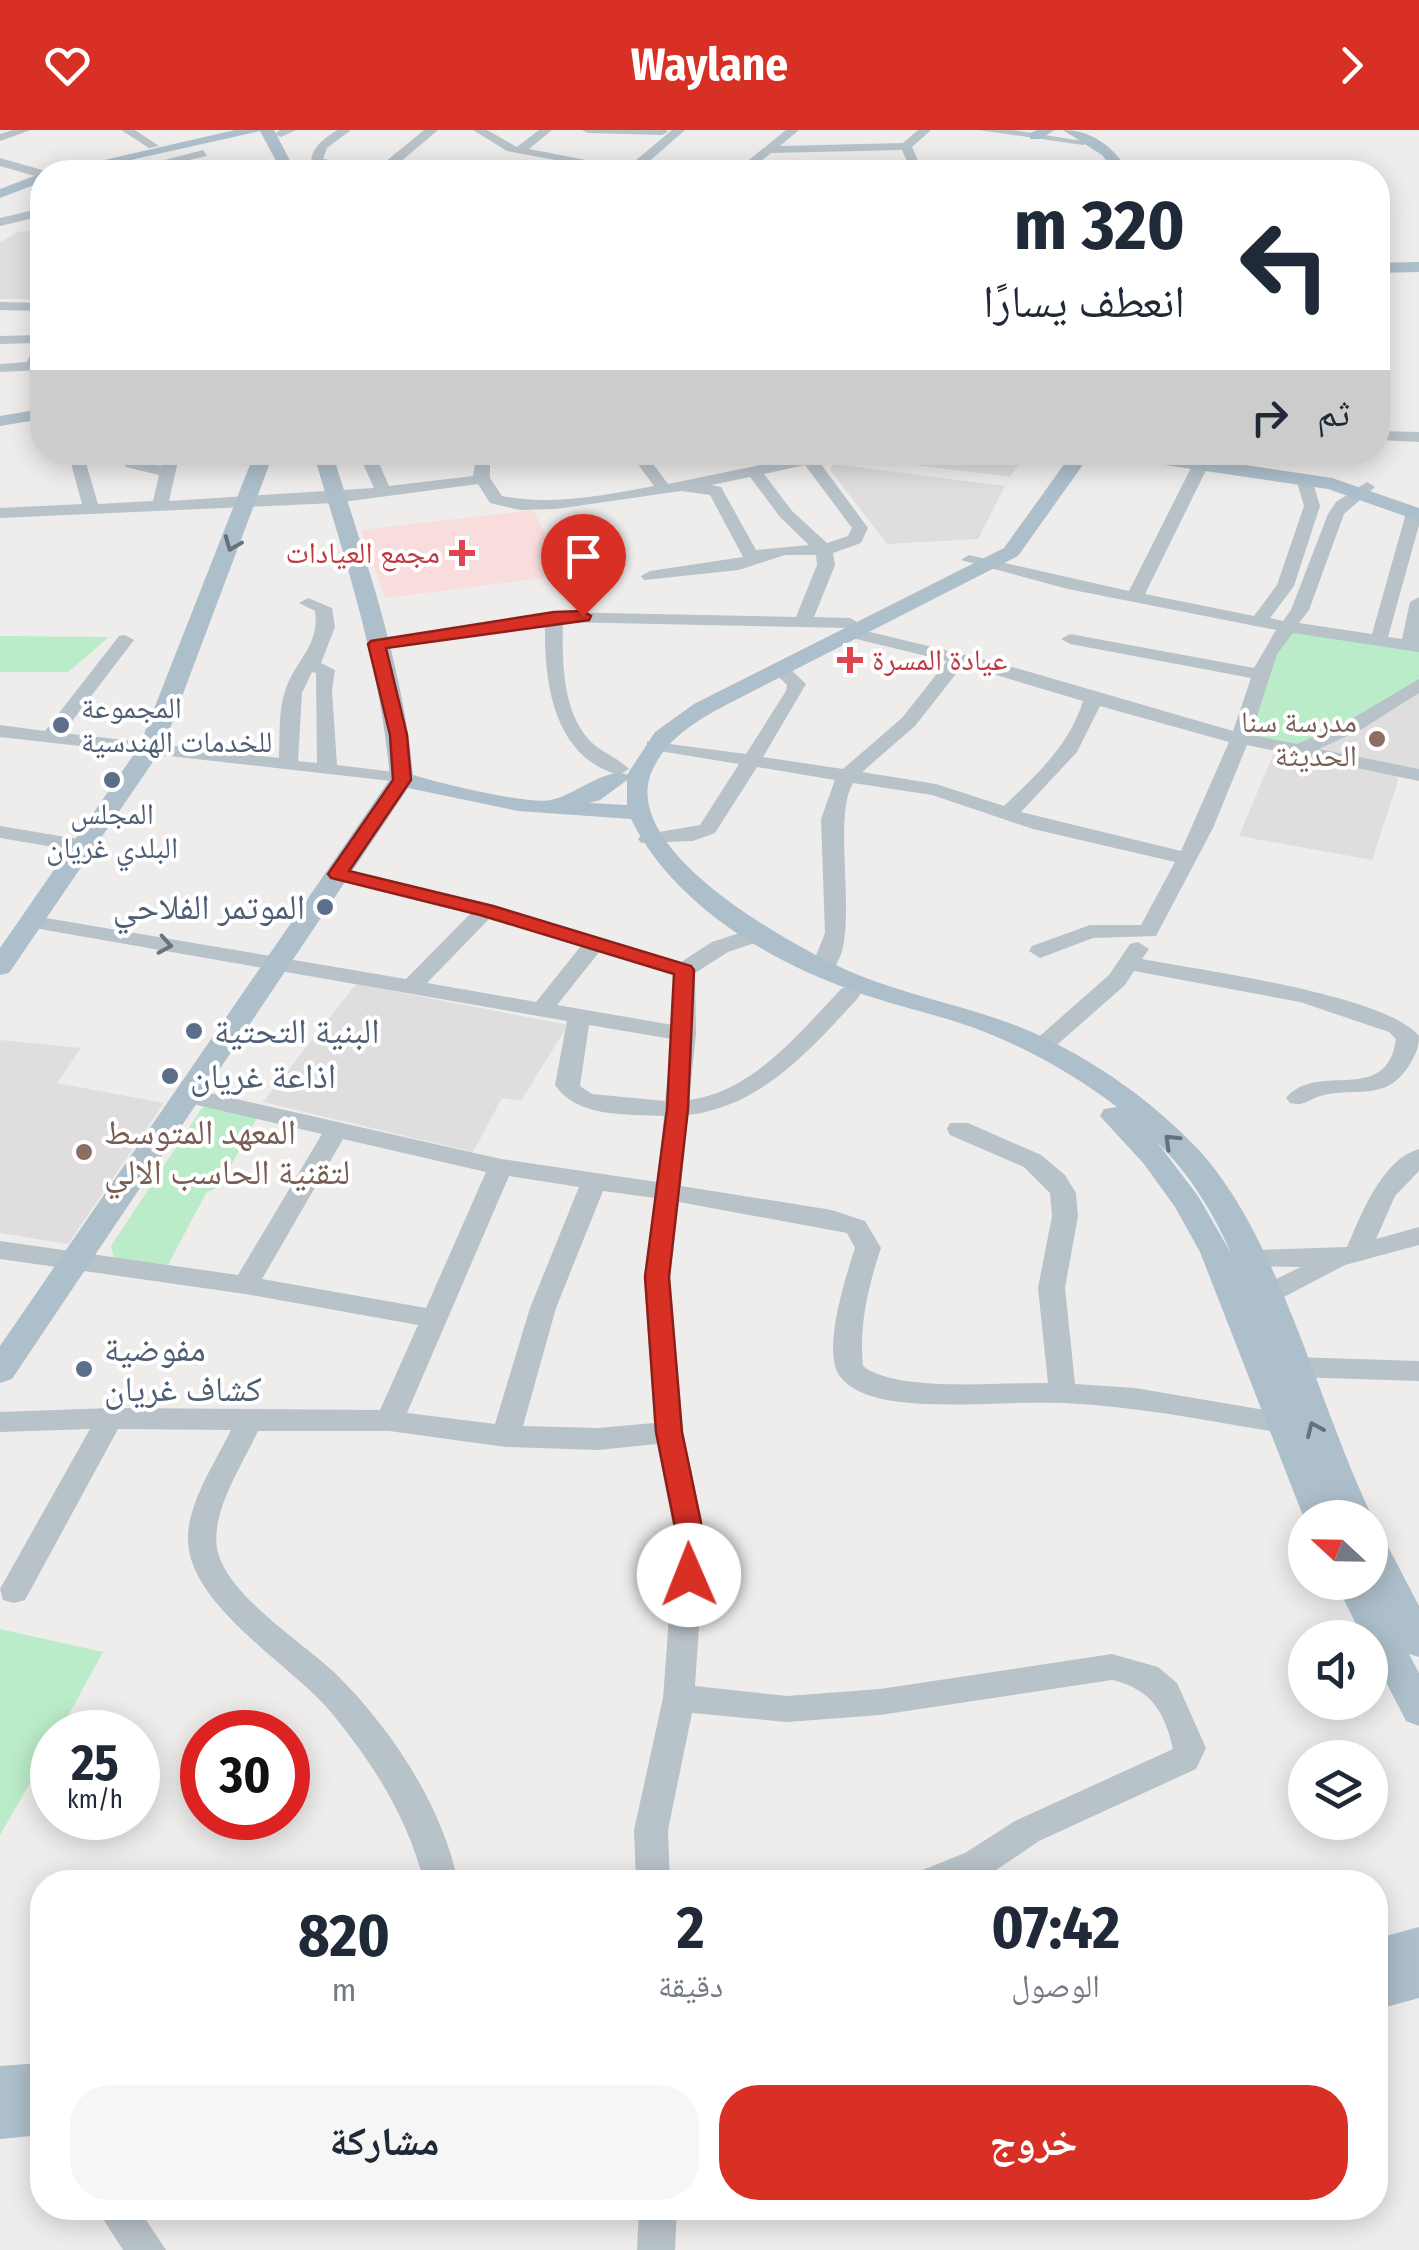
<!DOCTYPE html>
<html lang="ar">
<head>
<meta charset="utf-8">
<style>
	body { margin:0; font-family:"Fira Sans Condensed","Noto Naskh Arabic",sans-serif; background:#f6f6f7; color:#1f2937; direction:rtl; height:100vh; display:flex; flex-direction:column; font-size:38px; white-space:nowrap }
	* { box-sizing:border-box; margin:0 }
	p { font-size:32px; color:#747a83 }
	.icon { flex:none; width:55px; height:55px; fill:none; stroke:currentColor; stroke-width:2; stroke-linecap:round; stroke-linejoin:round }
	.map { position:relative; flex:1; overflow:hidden; direction:ltr }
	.side { position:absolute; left:30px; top:1740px; width:1358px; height:350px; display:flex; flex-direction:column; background:#fff; border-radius:40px; box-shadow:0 5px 25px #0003; direction:rtl }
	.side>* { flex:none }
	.top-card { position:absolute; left:30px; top:30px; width:1360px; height:305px; border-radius:40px; box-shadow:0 5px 25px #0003; direction:rtl; background:#fff; color:#1f2937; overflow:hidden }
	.needle { width:65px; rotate:292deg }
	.tools { position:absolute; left:1288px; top:1370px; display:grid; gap:20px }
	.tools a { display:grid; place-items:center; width:100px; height:100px; border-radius:50%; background:#fff; box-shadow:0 5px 25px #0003; font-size:50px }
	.speed { position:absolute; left:30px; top:1580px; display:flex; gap:20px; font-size:50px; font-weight:700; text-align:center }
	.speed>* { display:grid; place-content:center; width:130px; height:130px; border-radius:50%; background:#fff; box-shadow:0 5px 25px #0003; line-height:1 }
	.speed small { font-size:25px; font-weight:400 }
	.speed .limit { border:15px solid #d22; background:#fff; color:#111 }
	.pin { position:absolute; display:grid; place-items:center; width:85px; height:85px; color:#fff; margin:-102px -42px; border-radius:50% 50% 50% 0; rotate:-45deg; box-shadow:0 0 10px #0007 }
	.pin .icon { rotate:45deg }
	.me { position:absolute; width:110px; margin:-55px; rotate:359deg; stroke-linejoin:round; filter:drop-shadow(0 0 8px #0008) }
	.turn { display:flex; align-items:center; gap:35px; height:210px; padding:0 40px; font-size:45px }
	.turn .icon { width:130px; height:130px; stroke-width:2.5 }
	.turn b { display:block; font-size:70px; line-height:85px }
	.then { display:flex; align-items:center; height:95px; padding:0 40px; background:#0003; gap:20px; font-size:38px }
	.eta { display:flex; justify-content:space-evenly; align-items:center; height:170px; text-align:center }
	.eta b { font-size:60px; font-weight:700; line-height:70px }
	.cta { display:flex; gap:20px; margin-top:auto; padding:20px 40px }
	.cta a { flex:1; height:115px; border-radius:40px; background:#d93025; color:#fff; font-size:40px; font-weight:700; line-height:115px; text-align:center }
	.cta a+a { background:#f6f6f7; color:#1f2937 }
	header { display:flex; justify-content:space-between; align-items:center; height:130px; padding:0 40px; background:#d93025; color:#fff; font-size:45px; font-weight:700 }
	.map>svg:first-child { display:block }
	.education { fill:#e0ddde }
	.medical { fill:#f9dcdc }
	.green { fill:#bbecc9 }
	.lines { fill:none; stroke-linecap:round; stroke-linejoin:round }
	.minor { fill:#b8c2c9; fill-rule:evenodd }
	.major { fill:#adbfcb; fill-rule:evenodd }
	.oneway { stroke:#64727b }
	.oneway2 { stroke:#68737b }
	.route { fill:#d93025; stroke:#8d1f18; stroke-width:2.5 }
	.health-dot { fill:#e0444e; stroke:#fff; stroke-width:4 }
	.service-dot { fill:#5c6f8a; stroke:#fff; stroke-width:4 }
	.education-dot { fill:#8d6e63; stroke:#fff; stroke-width:4 }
	.labels { text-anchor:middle; stroke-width:8; stroke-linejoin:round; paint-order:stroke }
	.far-health-label { font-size:30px; fill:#be3a42; stroke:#fff; text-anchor:end }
	.far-service-label { font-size:30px; fill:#4e5e75; stroke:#fff; text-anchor:start }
	.far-education-label { font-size:30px; fill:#785e54; stroke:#fff; text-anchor:end }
	.service-label { font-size:35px; fill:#4e5e75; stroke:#fff; text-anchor:start }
	.education-label { font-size:35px; fill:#785e54; stroke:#fff; text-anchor:start }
</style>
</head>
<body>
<header><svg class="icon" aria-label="forward" viewBox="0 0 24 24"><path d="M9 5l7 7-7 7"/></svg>Waylane<svg class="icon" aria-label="heart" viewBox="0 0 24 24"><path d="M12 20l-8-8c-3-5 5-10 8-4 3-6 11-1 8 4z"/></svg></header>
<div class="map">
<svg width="1419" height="2120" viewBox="0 0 1419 2120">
	<rect width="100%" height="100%" fill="#efecec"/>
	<path class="education" d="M42,99v70h-42v-56l17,-11z
		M819,323l208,-1v1l-17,24z
		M833,334l172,22 -27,53 -91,5 -57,-74z
		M1419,560v79l-106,-19z
		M1286,620l111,22 1,9 -26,79 -133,-24 34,-81z
		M356,854l212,41 -47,76 -19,-3 -29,54 -210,-50z
		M0,910l81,8 -24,35 107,20 -96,141 -68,-11z"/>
	<path class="medical" d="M533,380l33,65 -181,23 -24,-68z"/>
	<path class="green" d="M1289,497l130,21v37l-124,65 -53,-11 23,-64z
		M0,506l109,1 -41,35h-68z
		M209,974l50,10 -39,72 -14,7 -38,72 -54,-7 -3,-12 91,-138z
		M0,1499l103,23 -44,80h-7v13l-52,90z"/>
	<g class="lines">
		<path class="minor" d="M13,0h18l-31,11v-7z
			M121,0h14l24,16 -10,2z
			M280,0h16l-15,7 -6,-3z
			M337,0h14l-24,18 -4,11 56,8 45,-37h14l-46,39 4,3 -73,-5 2,5h-12c-7,-21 8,-31 24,-42z
			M473,0h14l30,17 22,-17h13l-23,19 83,16 -23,7h-20l19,-6 -81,-15z
			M582,0h84l2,2 -6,3 -74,-2z
			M672,0h13l-48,42h-8v-6z
			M786,0h13l-19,16 123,-3 15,-13h13l-19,17 7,16 8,2 181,3 6,4h-188l-16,-4 -8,-18 -131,3 -24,19h-13z
			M979,0h34l76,12 -6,3z
			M203,20l4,6 -40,9 16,7h-18l-19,-7z
			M0,28l46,13 1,1h-5v6l-42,-12z
			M42,78v8l-42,10v-8z
			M0,172l42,1v8l-42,-1z
			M42,205v35l-42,2v-8l27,-2 8,-19 -35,1v-8z
			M1378,301l41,1v10l-41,-2z
			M118,322h15l5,9 23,5 3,-14h16l-11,49 205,-13 -13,-29 12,-7h25l-20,9 11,25 84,-10 3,-17 39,-6v6l-25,6v13l12,18c49,10 103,-1 152,-10l-25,-34h15l24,32 131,-27 -2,-5h15l56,76 -7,15 -28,10 2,12 -21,52 36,1 9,5 -9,5 -287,-6c-1,39 -1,90 28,120 12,11 27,16 38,27l-10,6c-66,-18 -75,-93 -74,-151l-169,25 -9,-5 9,-5 178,-27 242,5 21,-52 -1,-10h-31l-46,15 -95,10 -3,-4 9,-5 93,-14 -33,-62 -29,-4 -125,18 -36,1 -30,-7 -12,-19 -143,19 -335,15v-10l82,-4 -14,-52 15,1 15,51 55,-3 6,-26 -33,-8zM805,335l47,63 -4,8 -21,7 -35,-32 -28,-37zM750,347l30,40 29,28 -53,5 -35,-63 -10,-2z
			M1199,322h16l-70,142 109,22 23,-31 27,-79 -8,-27 8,-5 8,5 8,27 -26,80 -24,32 13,3 8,-11 37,-96 8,-12 31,-20 8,5 -31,27 -35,96 -10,13 73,11 34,-121 13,-4v16l-31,112 14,2 8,-37 9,-5v55l-126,-19 -16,21 -26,81 46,9 51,-23 71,-42v14l-57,36 -43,20 100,20v12l-172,-36 -34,83 -57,108 -63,2 -53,20 -11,-7 3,-5 58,-21h51l34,-63 -142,-33 -101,-34 -79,-12c-25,42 16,180 -31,192l-11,-7 14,-35 -4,-114 14,-39 -78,-13 -42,66 -22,8 -52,2 -3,-4 3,-4 59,-10 39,-61 -92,-15v-8l99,13 40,-63 1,-6 -16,-16 3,-4h12l20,19 -43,73 80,12 59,-51 45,-57 -99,-24 -3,-4 9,-5 148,36 231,67 18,-53 -181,-34 -9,-5 9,-5 184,34 22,-38 -208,-41 -107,-29 8,-5 160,36zM963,535l120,36c-14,45 -46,73 -79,105l-68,-22 -74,-12 53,-46zM1100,576l129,36 -48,109 -160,-39 56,-60z
			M308,468l24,10 3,19 -14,36 14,7 -3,20 5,75 65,8 10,6 -3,4 -409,-46v-12l45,6 74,-95 6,-1 9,5 -71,93 216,25c1,-22 -1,-49 7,-70 10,-28 34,-43 29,-77l-16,-8zM312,542l4,1 1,90 -19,-2 4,-68z
			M0,696l84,14 10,6 -10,6 -84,-14z
			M337,738l157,37 187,57 31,-20 49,-16 8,2 3,5 -3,5 -41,14 -33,21 1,61 -7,66c64,-8 111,-68 153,-112h16l3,5 -3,5c-48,52 -96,108 -170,117l-7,71 151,24 33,11 16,27c-13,39 -22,77 -18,118 33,27 140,16 185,17l-10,-95 14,-72 -2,-23 -26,-26 -74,-32 -3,-6 3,-6h18l73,32 24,20 11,18 2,23 -13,72 10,96 60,4 147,25 10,3 4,7 -4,7 -10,3c-73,-12 -146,-27 -220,-30 -53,-2 -109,5 -161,-1 -21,-2 -50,-9 -62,-27 -17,-26 7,-99 16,-127l-8,-15 -168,-31 -9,75 13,155 22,105 -10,149 92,10 93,-7 232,-35 46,13 19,16 29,65 -10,21 -157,72 -50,34 -19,7h-55l5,-11 45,-18 50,-32 158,-72c-8,-37 -22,-60 -61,-69l-232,35 -93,7 -95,-9 -24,117 2,52h-34l-2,-52 29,-132 12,-161 -18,-93 -59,6 -92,-3 -117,-16h-131c-15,33 -50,84 -40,122 13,45 84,89 117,120 56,55 107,132 123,209h-34c-17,-66 -51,-119 -95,-172 -39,-46 -144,-107 -141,-174 1,-35 28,-75 43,-106l-113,-1 -93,171 -11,3 -11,-3 -3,-11 90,-160 -90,3v-20l110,-4 270,2 38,-85 -173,-31 -245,-35v-18l238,34 84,-141 -142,-33 -4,-5 4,-5 8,-3 313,71 156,23 7,-66c-37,-2 -87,2 -109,-31l12,-64 -533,-93 -11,-6 11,-6 372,63 65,-66 -141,-35 -3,-4 3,-4zM490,788l91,28 -45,56 -109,-19zM600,821l73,23v51l-116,-20zM589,895l83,14 -7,62 -73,-7 -12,-8zM343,1009l143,33 -60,136 -164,-29zM509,1046l70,11 -49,121 -35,116 -88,-11zM603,1061l52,7 -11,79 10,146 -56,5 -75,-2 33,-118z
			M1138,812l11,7 -7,10c57,11 244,36 277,77 0,12 -4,20 -11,31 -24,36 -53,19 -88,29 -12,4 -17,11 -30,7l-4,-5c31,-38 101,9 110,-59l-7,-7 -89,-30 -166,-31 -9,14 -76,67h-16l-4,-5 4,-5 76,-67 21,-31z
			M1419,1019v22l-24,25 -19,43 43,-12v18l-74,20 -86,45h-18l-4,-7 4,-7 60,-29 -69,-1 -9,-3 -4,-6 4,-6 124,-4c14,-32 35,-88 72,-98z
			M1293,1227l126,4v20l-126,-4 -10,-3 -4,-7 4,-7z
			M96,2078h42l28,42h-43z
			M639,2078h38l-2,42h-38z"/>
		<path class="major" d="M235,0h39l22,42h-14l-22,-41 -183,41h-25z
			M1037,0h18l-15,9h-10v-6z
			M1063,0c29,0 51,17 66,42h-14l-13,-17z
			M42,43v9l-42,16v-9z
			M1419,132v10l-41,1v-10z
			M42,279v10l-42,7v-10z
			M255,322h19l-111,295 -154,226 -9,2v-27l139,-201z
			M313,322h19c33,106 71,213 81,323 27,8 114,30 138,25 22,-4 59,-35 76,-25l28,-43 39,-28 310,-156 69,-96h19l-74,104 -294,150c-28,15 -58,33 -72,65 -35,80 142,176 199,201 63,27 132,36 194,66 55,27 105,62 148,106 85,86 125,262 180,374l-3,5v-5h-65v3l-105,-269 -25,-45 -31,-43 -44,-48 4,-7 13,-2c-41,-31 -85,-56 -132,-75 -43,-17 -88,-25 -131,-41 -86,-30 -182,-88 -223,-172l-113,-8 -110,-23 -396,591 -12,4v-37l390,-567c-9,-112 -45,-220 -77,-327zM627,650v25l-38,-2 11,-3zM1157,1012c34,34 56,70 75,113l-34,-59z
			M1108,322h50l174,26 87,30v13l-91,-32 -211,-31z
			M1370,1403l13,4 36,69v51l-10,-3 10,19v53l-13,-5 -36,-70v-13h-7l-28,-56h35z
			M1419,1797v71l-44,12v-71z
			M42,1933v72l-42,4v-73z"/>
	</g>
	<defs><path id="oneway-chevron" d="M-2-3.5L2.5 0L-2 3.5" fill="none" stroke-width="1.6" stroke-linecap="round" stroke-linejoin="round" transform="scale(2.5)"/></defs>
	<g class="oneway">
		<use href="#oneway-chevron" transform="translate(232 414) rotate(112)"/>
		<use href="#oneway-chevron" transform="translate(1171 1011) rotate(-136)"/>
		<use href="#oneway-chevron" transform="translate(1314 1299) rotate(-114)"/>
	</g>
	<use class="oneway2" href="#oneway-chevron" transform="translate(165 815) rotate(10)"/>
	<path class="route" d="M583,481l8,5 -2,4 -203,28 21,87 4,45 -62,91 144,35 198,60 3,4 -6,139 -19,168 13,155 22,105 -1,38 -4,8 -10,3 -10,-3 -4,-8 2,-38 -21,-105 -11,-155 22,-168 7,-135 -194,-59 -149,-37 -3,-4 65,-94 -3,-45 -22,-91 3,-3 183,-29z"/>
	<g class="health-dot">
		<path d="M457 408h10v10h10v10h-10v10h-10v-10h-10v-10h10z"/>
		<path d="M845 515h10v10h10v10h-10v10h-10v-10h-10v-10h10z"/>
	</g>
	<g class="service-dot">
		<circle cx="61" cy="595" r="10"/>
		<circle cx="112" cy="650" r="10"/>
		<circle cx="325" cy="777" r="10"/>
		<circle cx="194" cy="901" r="10"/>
		<circle cx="170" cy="946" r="10"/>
		<circle cx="84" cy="1239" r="10"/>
	</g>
	<g class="education-dot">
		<circle cx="1377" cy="609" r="10"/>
		<circle cx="84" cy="1022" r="10"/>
	</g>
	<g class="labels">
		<g class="far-health-label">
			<text x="440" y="433">مجمع العيادات</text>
			<text x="872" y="540" text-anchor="start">عيادة المسرة</text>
		</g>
		<g class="far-service-label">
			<text x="81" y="588">المجموعة<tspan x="81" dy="34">للخدمات الهندسية</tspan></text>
			<text x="112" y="694" text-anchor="middle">المجلس<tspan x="112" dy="34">البلدي غريان</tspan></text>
		</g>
		<g class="far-education-label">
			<text x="1357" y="602">مدرسة سنا<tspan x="1357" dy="34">الحديثة</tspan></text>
		</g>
		<g class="service-label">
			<text x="305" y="789" text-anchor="end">الموتمر الفلاحي</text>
			<text x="214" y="913">البنية التحتية</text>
			<text x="190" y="958">اذاعة غريان</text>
			<text x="104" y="1231">مفوضية<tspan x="104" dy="40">كشاف غريان</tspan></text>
		</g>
		<g class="education-label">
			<text x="104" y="1014">المعهد المتوسط<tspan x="104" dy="40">لتقنية الحاسب الالي</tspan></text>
		</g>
	</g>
</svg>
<div class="tools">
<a><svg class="needle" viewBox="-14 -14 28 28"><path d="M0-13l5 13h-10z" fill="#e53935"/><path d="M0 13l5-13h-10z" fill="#747a83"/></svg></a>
<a><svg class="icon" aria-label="sound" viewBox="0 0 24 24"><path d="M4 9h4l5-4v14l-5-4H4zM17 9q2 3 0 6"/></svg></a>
<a><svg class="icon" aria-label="layers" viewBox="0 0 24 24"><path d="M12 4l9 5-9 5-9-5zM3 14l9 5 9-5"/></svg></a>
</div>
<div class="speed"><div>25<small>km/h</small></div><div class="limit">30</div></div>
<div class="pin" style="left:583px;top:486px;background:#d93025"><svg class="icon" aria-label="arrive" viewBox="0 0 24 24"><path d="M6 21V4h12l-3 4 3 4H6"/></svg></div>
<svg class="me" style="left:689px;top:1445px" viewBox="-20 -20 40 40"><circle r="19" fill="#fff"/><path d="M0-13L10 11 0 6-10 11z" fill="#d93025"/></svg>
<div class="top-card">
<div class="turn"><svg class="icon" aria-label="left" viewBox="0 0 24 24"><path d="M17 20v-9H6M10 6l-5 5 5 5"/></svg><div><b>320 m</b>انعطف يسارًا</div></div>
<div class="then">ثم<svg class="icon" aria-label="right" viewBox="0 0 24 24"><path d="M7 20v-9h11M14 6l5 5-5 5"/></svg></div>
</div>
<section class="side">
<div class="eta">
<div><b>07:42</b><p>الوصول</p></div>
<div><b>2</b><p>دقيقة</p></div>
<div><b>820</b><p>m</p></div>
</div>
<div class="cta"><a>خروج</a><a>مشاركة</a></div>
</section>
</div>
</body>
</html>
